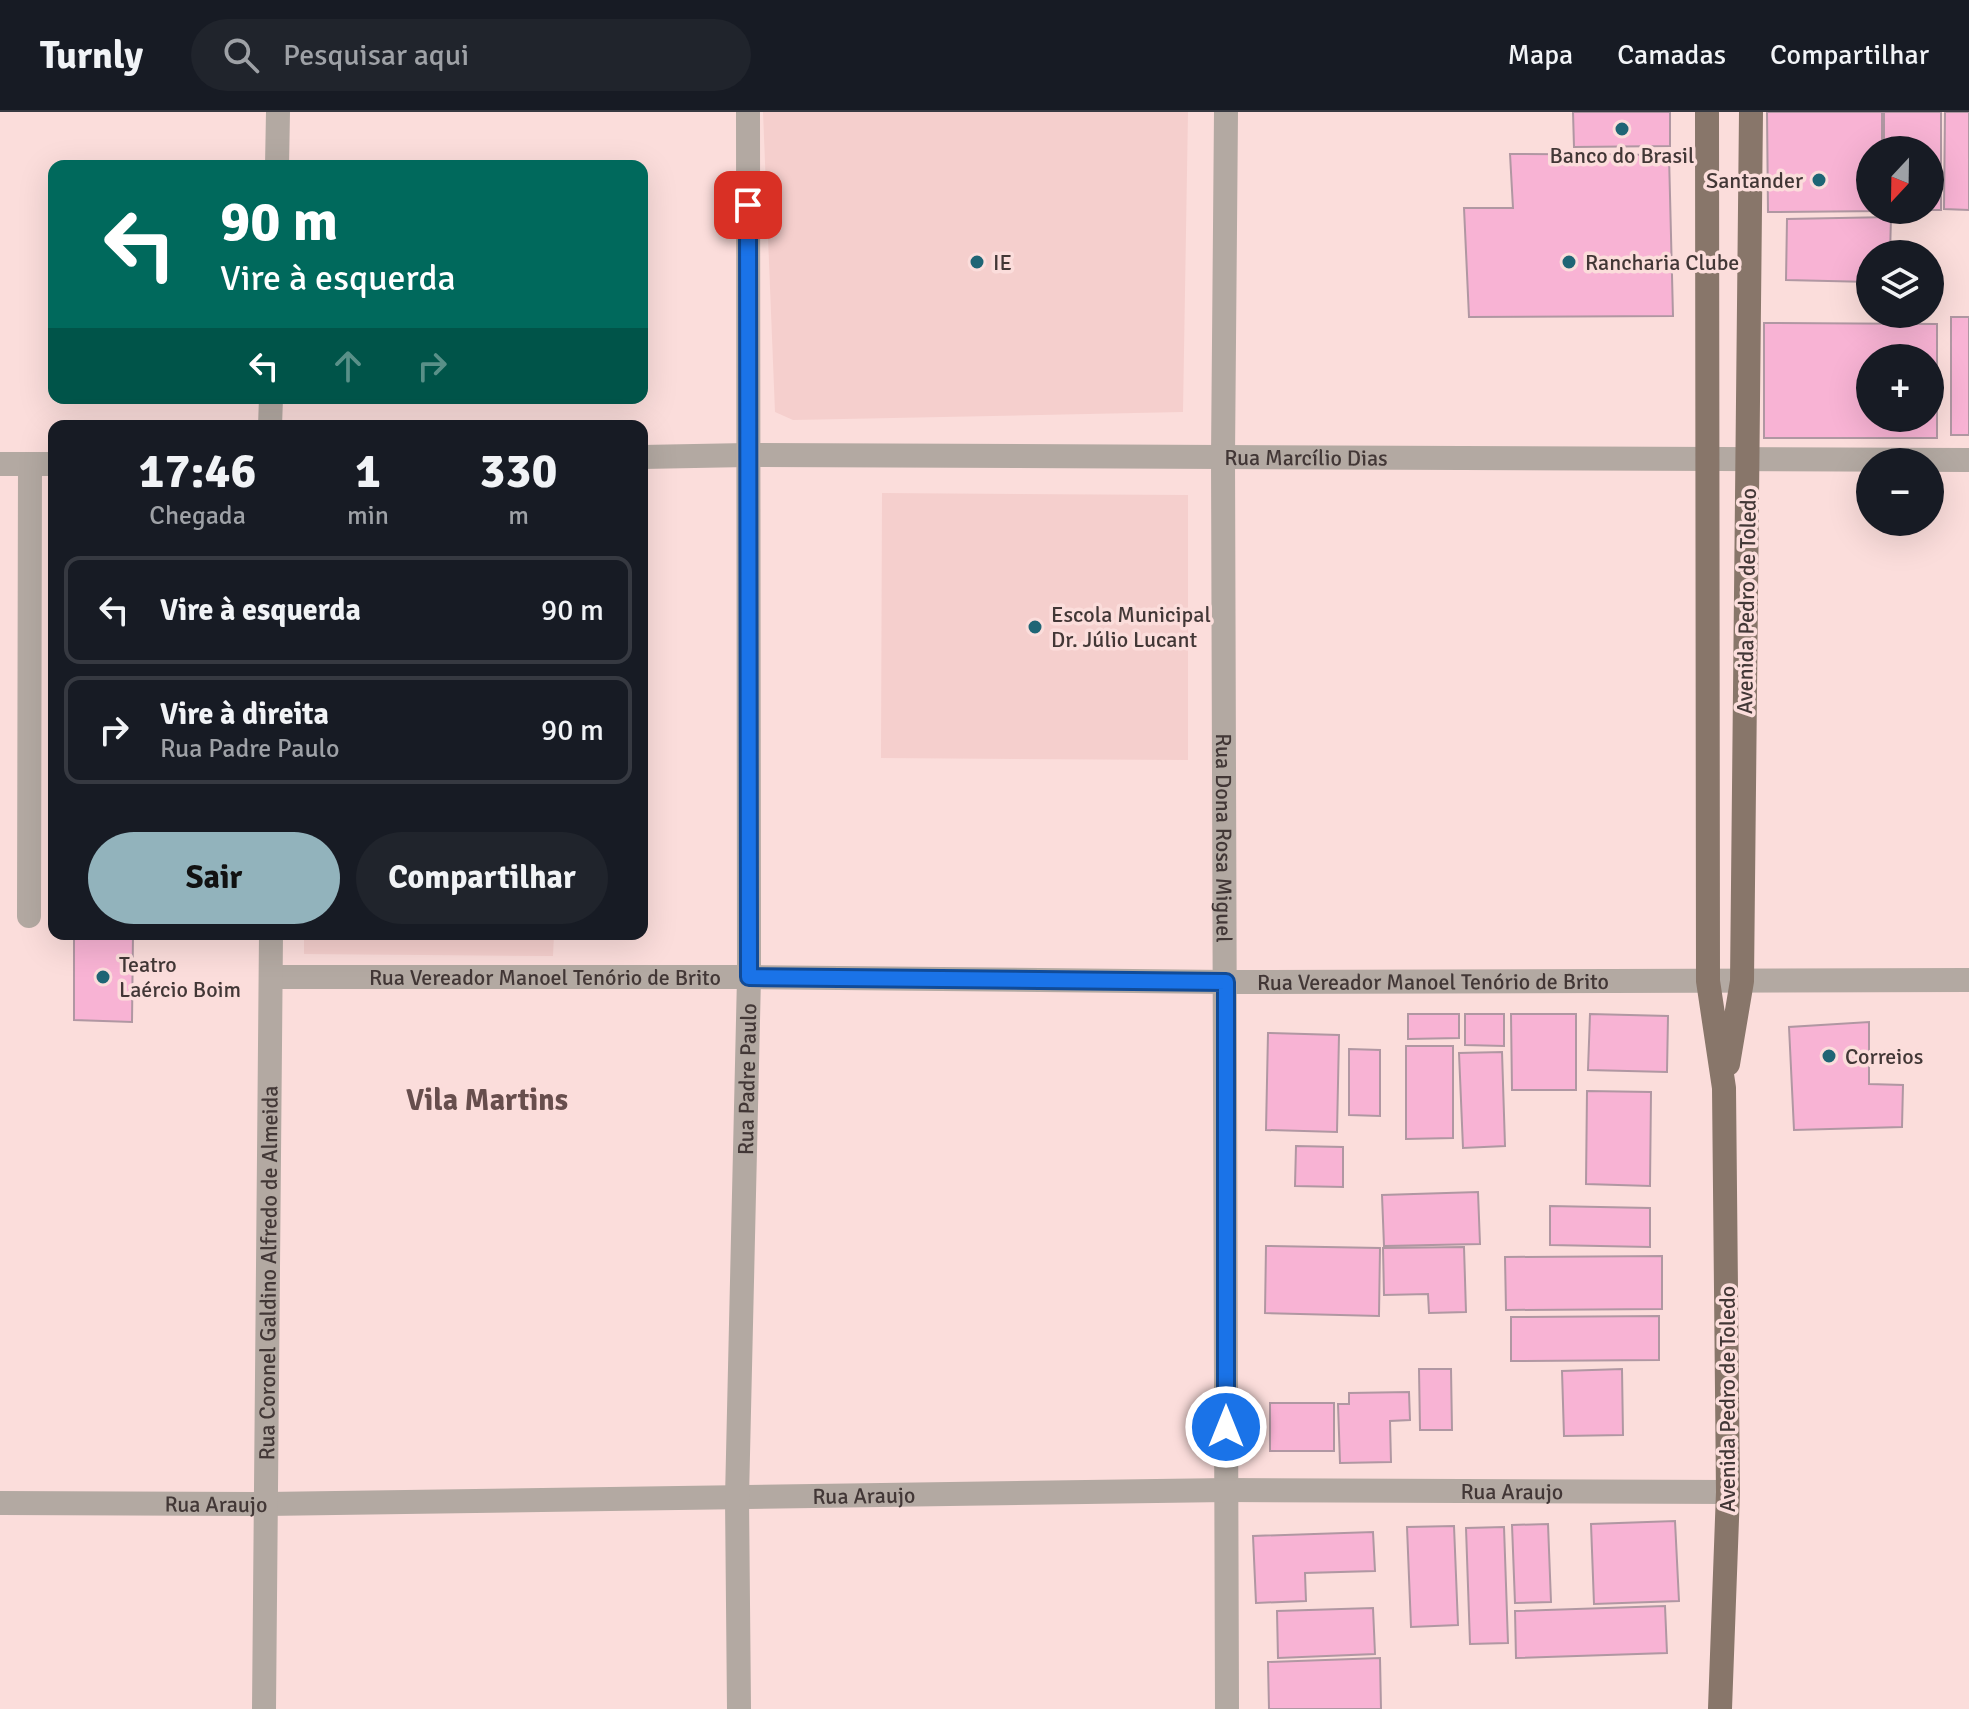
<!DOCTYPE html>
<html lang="pt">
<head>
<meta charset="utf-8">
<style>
	body { margin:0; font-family:Signika,sans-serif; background:#20242c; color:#f1f3f6; height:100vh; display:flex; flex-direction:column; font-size:30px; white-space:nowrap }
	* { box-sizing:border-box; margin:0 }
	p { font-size:26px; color:#9ea1a6 }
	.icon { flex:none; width:44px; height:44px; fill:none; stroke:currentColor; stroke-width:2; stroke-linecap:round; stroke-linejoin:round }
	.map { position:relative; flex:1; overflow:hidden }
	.details { position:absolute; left:48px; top:308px; width:600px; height:520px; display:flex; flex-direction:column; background:#171b24; border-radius:16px; box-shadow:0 8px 32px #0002 }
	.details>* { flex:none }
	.banner { position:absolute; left:48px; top:48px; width:600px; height:244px; border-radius:16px; box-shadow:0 8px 32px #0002; background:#00695c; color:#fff; overflow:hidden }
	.needle { width:52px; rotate:202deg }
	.fabs { position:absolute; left:1856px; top:24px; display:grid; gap:16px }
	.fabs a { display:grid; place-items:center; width:88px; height:88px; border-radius:50%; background:#171b24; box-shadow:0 8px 32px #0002; font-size:40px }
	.pin { position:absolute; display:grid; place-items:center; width:68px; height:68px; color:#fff; margin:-34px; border-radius:16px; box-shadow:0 4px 12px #0006 }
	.me { position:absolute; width:88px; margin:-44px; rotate:0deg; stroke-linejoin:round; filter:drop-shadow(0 0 6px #0008) }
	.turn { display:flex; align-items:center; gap:28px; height:168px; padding:0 40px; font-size:36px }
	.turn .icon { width:104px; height:104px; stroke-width:2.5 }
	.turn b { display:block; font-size:56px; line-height:68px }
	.lanes { display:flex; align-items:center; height:76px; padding:0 40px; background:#0003; justify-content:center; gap:40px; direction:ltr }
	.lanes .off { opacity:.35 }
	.eta { display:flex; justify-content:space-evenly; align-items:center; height:136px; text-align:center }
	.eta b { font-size:48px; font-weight:800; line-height:56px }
	.action { display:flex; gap:16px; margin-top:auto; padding:16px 40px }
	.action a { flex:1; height:92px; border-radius:48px; background:#92b3bc; color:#111; font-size:32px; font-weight:800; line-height:92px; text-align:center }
	.action a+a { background:#20242c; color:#f1f3f6 }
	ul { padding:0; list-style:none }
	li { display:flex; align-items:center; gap:24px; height:108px; margin:0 16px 12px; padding:0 24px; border:4px solid #363941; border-radius:16px }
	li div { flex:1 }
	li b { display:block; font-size:30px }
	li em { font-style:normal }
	header { display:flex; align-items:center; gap:48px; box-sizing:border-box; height:112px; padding:0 40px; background:#171b24; border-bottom:2px solid #363941 }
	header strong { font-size:38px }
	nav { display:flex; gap:44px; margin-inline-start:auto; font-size:28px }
	.search { width:560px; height:72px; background:#20242c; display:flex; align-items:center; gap:20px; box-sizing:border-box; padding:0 28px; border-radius:44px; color:#9ea1a6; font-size:30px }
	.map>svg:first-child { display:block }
	.built { fill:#f5cfcd }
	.building { fill:#f8b3d4; stroke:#b097a2; stroke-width:2; fill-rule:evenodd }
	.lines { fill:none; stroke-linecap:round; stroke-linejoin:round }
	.minor { stroke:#b3a9a2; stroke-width:24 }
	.major { stroke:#88766a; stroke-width:24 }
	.route-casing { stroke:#114b97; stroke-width:20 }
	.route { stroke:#1a73e8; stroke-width:14 }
	.poi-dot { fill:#1f6575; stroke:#fbdddb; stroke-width:3 }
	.labels { text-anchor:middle; stroke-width:7; stroke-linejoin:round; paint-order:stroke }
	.poi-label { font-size:22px; fill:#423736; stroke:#fbdddb; text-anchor:start }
	.street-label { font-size:22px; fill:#423736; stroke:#fbdddb }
	.district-label { font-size:30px; font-weight:bold; fill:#674e4d; stroke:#fbdddb }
</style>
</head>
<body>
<header>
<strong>Turnly</strong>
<div class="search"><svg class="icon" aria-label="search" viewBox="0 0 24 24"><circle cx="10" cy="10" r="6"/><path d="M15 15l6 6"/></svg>Pesquisar aqui</div>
<nav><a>Mapa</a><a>Camadas</a><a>Compartilhar</a></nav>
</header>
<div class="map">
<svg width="1969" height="1597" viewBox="0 0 1969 1597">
	<rect width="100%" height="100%" fill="#fbdddb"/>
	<path class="built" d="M763,0h425l-5,300 -390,8 -18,-8z
		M882,381l306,2v265l-307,-2z
		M304,822h250l-1,22 -249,-2z"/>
	<path class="building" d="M1573,0h97v34l-96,1z
		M1767,0h115v38h-12v60l13,1 -115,1z
		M1884,0h57v98h-11v-60h-46z
		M1945,0h24v98l-25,-1z
		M1510,42l159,1 4,161 -204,1 -5,-109h49z
		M1891,105l-1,37h-20v28l-84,-2 1,-61z
		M1951,205h18v118h-18z
		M1764,211l173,1v114h-173zM1870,246h60v60h-60z
		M74,822h59l-1,88 -58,-2z
		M1408,902h51v24l-51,1z
		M1465,902h39v32l-39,-1z
		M1511,902h65v76h-64z
		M1590,902l78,2 -1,56 -79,-2z
		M1869,910v62l34,1 -1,42 -108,3 -5,-103z
		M1268,921l71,2 -2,97 -71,-2z
		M1406,934h47v92l-47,1z
		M1349,937l31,1v66l-31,-1z
		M1502,940l3,94 -42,2 -4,-95z
		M1587,979l64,1 -1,94 -64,-2z
		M1296,1034l47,1v40l-48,-1z
		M1478,1080l2,52 -96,2 -2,-51z
		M1550,1094l100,2v39l-100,-2z
		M1266,1134l114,2 -1,68 -114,-3z
		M1464,1135l2,65 -37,1 -1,-19 -44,1 -1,-47z
		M1662,1144v53l-156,1 -1,-53z
		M1659,1204v44l-148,1v-44z
		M1419,1257h32l1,61h-32z
		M1622,1257l1,66 -59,1 -2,-65z
		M1409,1280l1,28 -20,1 1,41 -51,1 -2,-59h11v-11z
		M1270,1291h64v48h-64z
		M1675,1409l4,80 -85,3 -3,-80z
		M1548,1412l3,78 -36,1 -3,-78z
		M1454,1414l4,99 -47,2 -4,-100z
		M1504,1415l4,116 -38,1 -4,-116z
		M1373,1420l2,39 -70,2 1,28 -50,2 -3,-67z
		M1665,1494l2,47 -151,5 -1,-47z
		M1373,1496l2,46 -97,4 -1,-47z
		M1380,1546l1,51h-112l-1,-47z"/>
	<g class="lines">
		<g class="minor">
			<path id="s1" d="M1226,0l-3,345 4,1252"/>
			<path d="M277,54l1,-54"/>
			<path d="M270,314l1,-28"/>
			<path id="s2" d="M642,345l105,-2 1222,5"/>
			<path d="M0,352h54"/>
			<path d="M29,804l1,-452"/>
			<path id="s3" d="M271,865h478l477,5 743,-2"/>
			<path id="s4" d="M0,1391l266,1 960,-14 502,2"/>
			<path id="s5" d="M264,1597l7,-775"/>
			<path id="s6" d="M739,1597l-2,-211 12,-521 -1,-865"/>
		</g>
		<path class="major" d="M1707,0l1,869 16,107 4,404 -8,217
			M1728,952l14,-83 9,-869"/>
	</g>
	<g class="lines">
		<defs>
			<path id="route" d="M748,93l1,772 477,5v445"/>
		</defs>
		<use href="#route" class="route-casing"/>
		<use href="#route" class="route"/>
	</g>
	<g class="poi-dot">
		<circle cx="1622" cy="17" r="8"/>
		<circle cx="1819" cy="68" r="8"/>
		<circle cx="977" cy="150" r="8"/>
		<circle cx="1569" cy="150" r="8"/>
		<circle cx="1035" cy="515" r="8"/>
		<circle cx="103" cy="865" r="8"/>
		<circle cx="1829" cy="944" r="8"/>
	</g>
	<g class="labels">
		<g class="poi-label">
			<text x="1622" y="51" text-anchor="middle">Banco do Brasil</text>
			<text x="1803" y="76" text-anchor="end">Santander</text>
			<text x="993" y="158">IE</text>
			<text x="1585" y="158">Rancharia Clube</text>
			<text x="1051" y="510">Escola Municipal<tspan x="1051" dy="25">Dr. Júlio Lucant</tspan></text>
			<text x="119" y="860">Teatro<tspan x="119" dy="25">Laércio Boim</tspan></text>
			<text x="1845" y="952">Correios</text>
		</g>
		<g class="street-label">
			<text dy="8" stroke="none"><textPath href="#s2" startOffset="664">Rua Marcílio Dias</textPath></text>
			<text transform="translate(1746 489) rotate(-89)" y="8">Avenida Pedro de Toledo</text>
			<text dy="8" stroke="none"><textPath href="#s1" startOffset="726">Rua Dona Rosa Miguel</textPath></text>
			<text dy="8" stroke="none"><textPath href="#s3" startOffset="274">Rua Vereador Manoel Tenório de Brito</textPath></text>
			<text dy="8" stroke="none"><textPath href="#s3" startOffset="1162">Rua Vereador Manoel Tenório de Brito</textPath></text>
			<text dy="8" stroke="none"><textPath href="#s6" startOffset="630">Rua Padre Paulo</textPath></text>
			<text dy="8" stroke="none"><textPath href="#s5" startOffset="436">Rua Coronel Galdino Alfredo de Almeida</textPath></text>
			<text transform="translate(1727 1287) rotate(-90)" y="8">Avenida Pedro de Toledo</text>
			<text dy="8" stroke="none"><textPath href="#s4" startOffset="1512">Rua Araujo</textPath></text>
			<text dy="8" stroke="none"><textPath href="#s4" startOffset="864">Rua Araujo</textPath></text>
			<text dy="8" stroke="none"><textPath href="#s4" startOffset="216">Rua Araujo</textPath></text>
		</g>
		<g class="district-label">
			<text x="487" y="998">Vila Martins</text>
		</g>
	</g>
</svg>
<div class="fabs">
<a><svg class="needle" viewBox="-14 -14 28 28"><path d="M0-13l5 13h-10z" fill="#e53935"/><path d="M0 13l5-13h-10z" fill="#9ea1a6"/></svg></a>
<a><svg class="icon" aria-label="layers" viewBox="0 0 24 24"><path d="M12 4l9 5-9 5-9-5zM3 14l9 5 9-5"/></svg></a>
<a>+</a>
<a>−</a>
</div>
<div class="pin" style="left:748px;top:93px;background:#d93025"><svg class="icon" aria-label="arrive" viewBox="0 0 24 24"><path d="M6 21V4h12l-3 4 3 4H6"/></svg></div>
<svg class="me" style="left:1226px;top:1315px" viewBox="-20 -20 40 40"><circle r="17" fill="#1a73e8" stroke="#fff" stroke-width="3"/><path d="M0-11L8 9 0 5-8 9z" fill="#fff"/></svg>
<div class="banner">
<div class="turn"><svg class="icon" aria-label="left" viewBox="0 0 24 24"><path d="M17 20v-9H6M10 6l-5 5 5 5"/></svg><div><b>90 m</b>Vire à esquerda</div></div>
<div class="lanes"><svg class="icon" aria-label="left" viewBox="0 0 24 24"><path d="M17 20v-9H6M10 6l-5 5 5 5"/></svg><svg class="icon off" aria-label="ahead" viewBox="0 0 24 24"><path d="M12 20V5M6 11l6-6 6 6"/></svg><svg class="icon off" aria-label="right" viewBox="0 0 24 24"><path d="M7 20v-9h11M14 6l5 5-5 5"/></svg></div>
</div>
<section class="details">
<div class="eta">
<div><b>17:46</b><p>Chegada</p></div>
<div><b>1</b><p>min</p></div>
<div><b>330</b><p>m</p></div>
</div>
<ul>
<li><svg class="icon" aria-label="left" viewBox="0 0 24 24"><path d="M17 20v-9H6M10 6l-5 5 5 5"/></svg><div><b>Vire à esquerda</b></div><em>90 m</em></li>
<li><svg class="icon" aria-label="right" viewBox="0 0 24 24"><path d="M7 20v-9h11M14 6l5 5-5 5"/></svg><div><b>Vire à direita</b><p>Rua Padre Paulo</p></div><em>90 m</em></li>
</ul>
<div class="action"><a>Sair</a><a>Compartilhar</a></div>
</section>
</div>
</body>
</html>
